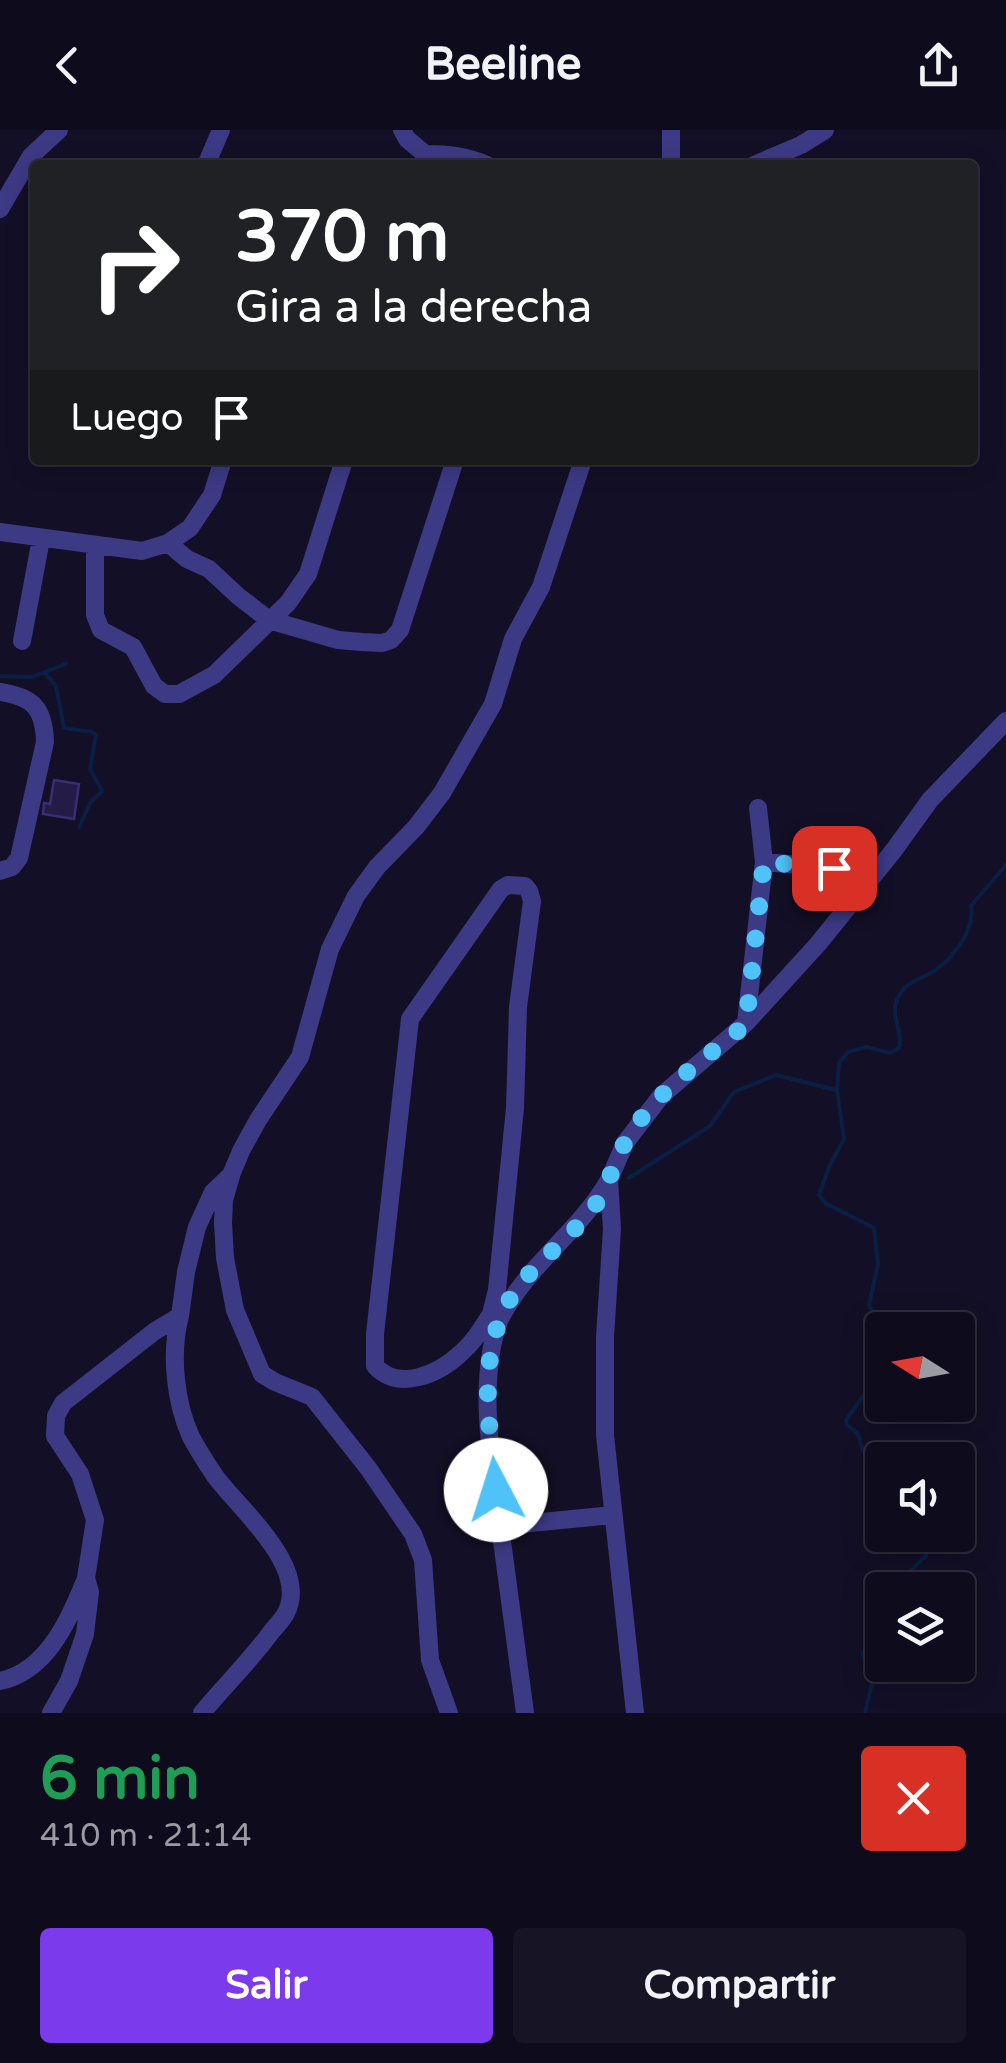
<!DOCTYPE html>
<html lang="es">
<head>
<meta charset="utf-8">
<style>
	body { margin:0; font-family:"Varela Round",sans-serif; background:#171425; color:#f1f3f6; height:100vh; display:flex; flex-direction:column; font-size:38px; white-space:nowrap }
	* { box-sizing:border-box; margin:0 }
	p { font-size:32px; color:#9b9ba3 }
	.icon { flex:none; width:55px; height:55px; fill:none; stroke:currentColor; stroke-width:2; stroke-linecap:round; stroke-linejoin:round }
	.map { position:relative; height:1583px; overflow:hidden }
	.drawer { display:flex; flex-direction:column; background:#0e0b1c; flex:1 }
	.drawer>* { flex:none }
	.guide { position:absolute; left:30px; top:30px; width:948px; height:305px; border-radius:10px; box-shadow:0 5px 25px #0003,0 0 0 2px #2e2b3b; background:#202124; color:#fff; overflow:hidden }
	.needle { width:65px; rotate:281deg }
	.tools { position:absolute; left:865px; top:1182px; display:grid; gap:20px }
	.tools a { display:grid; place-items:center; width:110px; height:110px; border-radius:10px; background:#0e0b1c; box-shadow:0 5px 25px #0003,0 0 0 2px #2e2b3b; font-size:50px }
	.pin { position:absolute; display:grid; place-items:center; width:85px; height:85px; color:#fff; margin:-42px; border-radius:20px; box-shadow:0 5px 15px #0006 }
	.me { position:absolute; width:110px; margin:-55px; rotate:355deg; stroke-linejoin:round; filter:drop-shadow(0 0 8px #0008) }
	.turn { display:flex; align-items:center; gap:35px; height:210px; padding:0 40px; font-size:45px }
	.turn .icon { width:130px; height:130px; stroke-width:2.5 }
	.turn b { display:block; font-size:70px; line-height:85px }
	.then { display:flex; align-items:center; height:95px; padding:0 40px; background:#0003; gap:20px; font-size:38px }
	.round { display:grid; place-items:center; flex:none; width:105px; height:105px; border-radius:10px; background:#171425 }
	.headline { display:flex; align-items:center; justify-content:space-between; height:170px; padding:0 40px }
	h1 { font-size:60px; font-weight:800; line-height:75px; color:#1e9e55 }
	.primary-button { display:flex; gap:20px; margin-top:auto; padding:20px 40px }
	.primary-button a { flex:1; height:115px; border-radius:10px; background:#7c3aed; color:#fff; font-size:40px; font-weight:800; line-height:115px; text-align:center }
	.primary-button a+a { background:#171425; color:#f1f3f6 }
	header { display:flex; justify-content:space-between; align-items:center; height:130px; padding:0 40px; background:#0e0b1c; font-size:45px; font-weight:800 }
	.map>svg:first-child { display:block }
	.lines { fill:none; stroke-linecap:round; stroke-linejoin:round }
	.stream { stroke:#0a1f44; stroke-width:4 }
	.building { fill:#241b47; stroke:#3b2d73; stroke-width:2.5 }
	.minor { stroke:#3d3a85; stroke-width:18 }
	.route { stroke:#4fc3f7; stroke-width:18; stroke-dasharray:0 32.4 }
</style>
</head>
<body>
<header><svg class="icon" aria-label="back" viewBox="0 0 24 24"><path d="M15 5l-7 7 7 7"/></svg>Beeline<svg class="icon" aria-label="share" viewBox="0 0 24 24"><path d="M12 15V3M7 8l5-5 5 5M5 13v7h14v-7"/></svg></header>
<div class="map">
<svg width="1006" height="1583" viewBox="0 0 1006 1583">
	<rect width="100%" height="100%" fill="#130f26"/>
	<g class="lines">
		<path class="stream" d="M45,543l11,13 8,42 28,4 4,3 -6,34 12,22 -12,12 -11,25
			M0,546l32,1 34,-13
			M629,1048l81,-52 24,-34 42,-17 60,15
			M882,1201l-13,-26 9,-41 -4,-36 -49,-25 -6,-8 10,-28 15,-28 -7,-49 2,-27 9,-11 19,-5 23,6 9,-5c5,-18 -12,-35 1,-54 6,-10 16,-14 25,-18 23,-10 51,-45 46,-70l35,-41
			M882,1240l-36,50 1,5 10,8 13,36 12,15
			M890,1460l36,-34 -3,-21
			M865,1583l9,-38 -9,-13 -2,-9 5,-9 14,-13"/>
	</g>
	<path class="building" d="M54,650l25,4 -5,35 -31,-5 1,-11 6,1z"/>
	<g class="lines">
		<path class="minor" d="M402,0l5,9 18,15
			M671,0v35
			M206,35l15,-35
			M422,35l3,-11c23,0 41,2 62,11
			M754,35l47,-20 24,-15
			M0,79l31,-53 28,-26
			M0,402l142,19 26,-8 22,-15 22,-33 11,-35
			M168,413l19,16 22,10 29,27 31,24 69,20 24,2 20,1 9,-3 9,-10 55,-170
			M95,416v69l6,15 32,17 21,39 11,8h14l35,-19 74,-72 20,-29 36,-114
			M22,511l19,-102
			M0,562c33,5 44,16 45,50l-26,116 -7,9 -12,4
			M758,678l6,54 70,6
			M746,893l72,-79 76,-94 36,-50 76,-79
			M231,1046l-7,24 -1,23 2,35 10,52 27,64 13,8 37,15 56,71 45,66 10,26 7,100 19,53
			M491,1184c-9,14 -17,28 -30,39 -22,21 -62,39 -86,13v-32l35,-315 91,-130 7,-4 17,1 4,5 3,10 -14,106 -3,101 -18,182 -6,24 8,7c28,-57 79,-87 110,-141
			M180,1186c-10,37 -5,86 11,121 7,13 16,27 24,39 25,34 95,91 71,137 -3,6 -9,12 -14,18 -21,29 -47,54 -70,82
			M499,1191c-22,61 -7,142 1,205l113,-11
			M500,1396l25,187
			M0,1551c45,-9 68,-58 84,-98
			M51,1583l18,-32 16,-47 5,-42 -4,-14 9,-58 -15,-46 -25,-38 1,-20 7,-13 92,-72 25,-15 6,-44 11,-45 16,-35 18,-17 10,-24 17,-31 42,-63 30,-108 26,-53 21,-29 39,-40 26,-34 51,-89 20,-65 28,-52 42,-127
			M635,1583l-30,-278v-98l7,-108 -3,-49 16,-37 36,-47 85,-73 18,-161"/>
	</g>
	<g class="lines">
		<path class="route" d="M496,1360c-7,-70 -23,-148 26,-208 23,-27 53,-49 74,-78 13,-19 18,-43 30,-63 28,-49 78,-81 120,-117l18,-162 70,6"/>
	</g>
</svg>
<div class="tools">
<a><svg class="needle" viewBox="-14 -14 28 28"><path d="M0-13l5 13h-10z" fill="#e53935"/><path d="M0 13l5-13h-10z" fill="#9b9ba3"/></svg></a>
<a><svg class="icon" aria-label="sound" viewBox="0 0 24 24"><path d="M4 9h4l5-4v14l-5-4H4zM17 9q2 3 0 6"/></svg></a>
<a><svg class="icon" aria-label="layers" viewBox="0 0 24 24"><path d="M12 4l9 5-9 5-9-5zM3 14l9 5 9-5"/></svg></a>
</div>
<div class="pin" style="left:834px;top:738px;background:#d93025"><svg class="icon" aria-label="arrive" viewBox="0 0 24 24"><path d="M6 21V4h12l-3 4 3 4H6"/></svg></div>
<svg class="me" style="left:496px;top:1360px" viewBox="-20 -20 40 40"><circle r="19" fill="#fff"/><path d="M0-13L10 11 0 6-10 11z" fill="#4fc3f7"/></svg>
<div class="guide">
<div class="turn"><svg class="icon" aria-label="right" viewBox="0 0 24 24"><path d="M7 20v-9h11M14 6l5 5-5 5"/></svg><div><b>370 m</b>Gira a la derecha</div></div>
<div class="then">Luego<svg class="icon" aria-label="arrive" viewBox="0 0 24 24"><path d="M6 21V4h12l-3 4 3 4H6"/></svg></div>
</div>
</div>
<section class="drawer">
<div class="headline"><div><h1>6 min</h1><p>410 m · 21:14</p></div><a class="round" style="background:#d93025;color:#fff"><svg class="icon" aria-label="close" viewBox="0 0 24 24"><path d="M6 6l12 12M18 6L6 18"/></svg></a></div>
<div class="primary-button"><a>Salir</a><a>Compartir</a></div>
</section>
</body>
</html>
